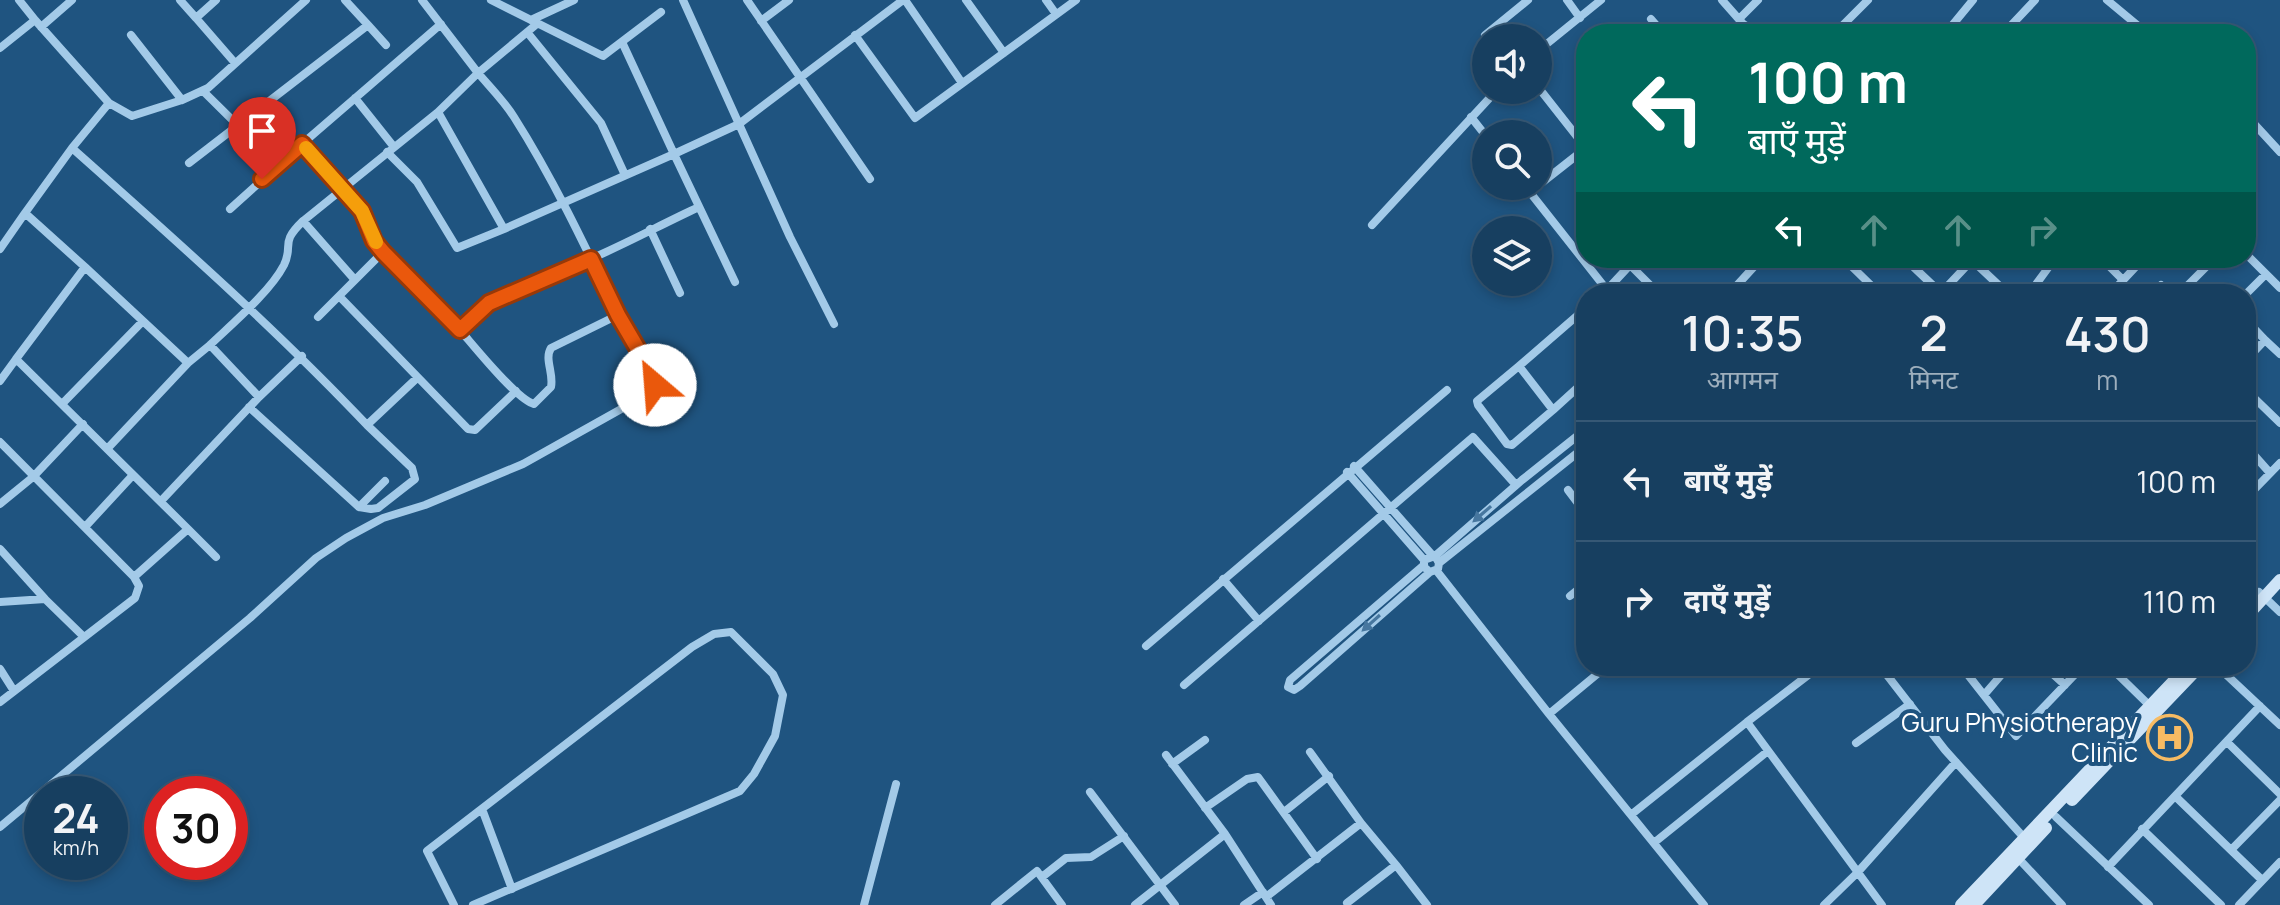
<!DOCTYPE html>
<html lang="hi">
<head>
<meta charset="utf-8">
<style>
	body { margin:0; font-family:Manrope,"Noto Sans Devanagari",sans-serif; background:#244a69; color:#f1f3f6; height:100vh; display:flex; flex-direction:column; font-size:30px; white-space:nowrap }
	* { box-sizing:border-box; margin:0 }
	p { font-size:26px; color:#9eafbd }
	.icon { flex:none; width:44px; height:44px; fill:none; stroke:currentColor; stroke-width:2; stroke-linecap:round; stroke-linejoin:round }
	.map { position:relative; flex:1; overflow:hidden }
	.details { position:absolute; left:1576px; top:284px; width:680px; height:392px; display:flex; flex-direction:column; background:#173f60; border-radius:32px; box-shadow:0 4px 12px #0003,0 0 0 2px #365875 }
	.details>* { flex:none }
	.banner { position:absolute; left:1576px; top:24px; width:680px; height:244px; border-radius:32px; box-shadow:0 4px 12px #0003,0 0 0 2px #365875; background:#00695c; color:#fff; overflow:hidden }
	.fabs { position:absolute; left:1472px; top:24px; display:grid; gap:16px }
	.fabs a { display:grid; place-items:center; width:80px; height:80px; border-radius:50%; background:#173f60; box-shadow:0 4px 12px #0003,0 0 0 2px #365875; font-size:40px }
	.speed { position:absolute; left:24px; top:776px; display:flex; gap:16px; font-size:40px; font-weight:700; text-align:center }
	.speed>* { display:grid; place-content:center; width:104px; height:104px; border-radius:50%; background:#173f60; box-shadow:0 4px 12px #0003,0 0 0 2px #365875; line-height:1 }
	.speed small { font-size:20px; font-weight:400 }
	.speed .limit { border:12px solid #d22; background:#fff; color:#111 }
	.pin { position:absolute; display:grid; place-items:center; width:68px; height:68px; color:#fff; margin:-82px -34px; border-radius:50% 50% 50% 0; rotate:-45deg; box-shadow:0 0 8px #0007 }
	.pin .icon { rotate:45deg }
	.me { position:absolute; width:88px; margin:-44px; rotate:333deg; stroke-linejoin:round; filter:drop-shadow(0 0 6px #0008) }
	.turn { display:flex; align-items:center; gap:28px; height:168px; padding:0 40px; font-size:36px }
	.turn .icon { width:104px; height:104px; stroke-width:2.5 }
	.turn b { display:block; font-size:56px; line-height:68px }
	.lanes { display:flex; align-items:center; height:76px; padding:0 40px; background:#0003; justify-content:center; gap:40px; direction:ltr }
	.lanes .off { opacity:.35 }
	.eta { display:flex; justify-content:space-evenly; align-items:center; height:136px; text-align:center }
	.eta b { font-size:48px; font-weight:600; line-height:56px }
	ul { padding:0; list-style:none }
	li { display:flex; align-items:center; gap:24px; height:120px; padding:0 40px; border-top:2px solid #365875 }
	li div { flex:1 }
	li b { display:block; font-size:30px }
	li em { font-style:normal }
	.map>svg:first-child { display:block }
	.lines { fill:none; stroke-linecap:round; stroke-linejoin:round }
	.street { stroke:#a3cae8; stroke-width:8 }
	.secondary { stroke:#cee4f7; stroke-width:12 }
	.oneway { fill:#47779f }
	.route-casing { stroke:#983908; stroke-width:20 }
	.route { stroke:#ea580c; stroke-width:14 }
	.slow { stroke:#f59e0b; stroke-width:14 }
	.labels { text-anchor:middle; stroke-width:8; stroke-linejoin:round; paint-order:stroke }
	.poi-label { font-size:26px; fill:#fff; stroke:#1f5480; text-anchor:end }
</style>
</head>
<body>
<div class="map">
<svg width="2280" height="905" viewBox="0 0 2280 905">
	<rect width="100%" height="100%" fill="#1f5480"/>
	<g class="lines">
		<path class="street" d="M19,0l16,20
			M180,0l16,18
			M216,0l-20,18 39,45
			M422,0l56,73 -40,39 66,117 170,-75 -52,-112
			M491,0l112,56 58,-44
			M683,0l107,237 44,87
			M747,0l123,179
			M905,0l57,83
			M966,0l38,53
			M1046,0l10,14
			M1567,0l13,18
			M1722,0l30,34
			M2107,0l41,34
			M1651,19l13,15
			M1739,19l19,-19
			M531,20l43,-20
			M761,21l28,-21
			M538,23l-60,50c12,14 26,28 36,44 40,63 72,131 104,198l-67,33c-7,11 3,25 0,39l-17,17c-17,-4 -60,-58 -74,-74 38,-39 79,-49 128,-70 38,-16 74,-36 111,-53
			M441,24l-139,120 60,67 12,30 9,11 77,78
			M368,25l18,20
			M41,27l31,-27
			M527,32l74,91 24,52
			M1734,34l11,-9
			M1834,34l34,-34
			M1945,34l28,-34
			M2003,34l32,-34
			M131,35l51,65 -50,16 -23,-13 -37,45c101,90 202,179 295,277l50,-47
			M855,35l60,83 161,-118
			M1485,35l43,-35
			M0,48l35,-28 74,83
			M1538,51l63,-51
			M203,91l75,74
			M355,98l39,49
			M182,100l26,-12 98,-88
			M2246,115l34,37
			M1471,117l15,19
			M387,152l30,30 40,66 47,-19
			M189,163l179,-138 -23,-25
			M1525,186l82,104
			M1530,192l56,-44 -48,-61
			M230,209l72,-65
			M1372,225l125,-135
			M650,229l30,64
			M0,249l25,-36
			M383,252l-44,44 129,133 7,1 41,-39
			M2246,254l34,34
			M1843,258l37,36
			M1904,258l38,36
			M2101,258l22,22
			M1972,260l36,34
			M85,267l103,96 -80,85
			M355,280l-52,-59 135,-109
			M735,282l-61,-128 65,-30 164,-124
			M2161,285l9,9
			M1604,293l26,-28 29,29
			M1941,293l32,-34
			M1729,294l33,-36
			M2029,294l19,-26 -9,-10
			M2110,294l34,-36
			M2179,294l36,-36
			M2246,294l20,-20
			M318,317l21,-21
			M2246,320l19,20 -19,20
			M2265,340l15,14
			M210,345c22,-21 60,-53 74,-80 10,-21 -5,-21 19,-44
			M16,359l69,-92 -60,-54 47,-65
			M1519,366l-42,35 1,4 29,39 5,1 41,-35 -34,-44 67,-58
			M0,381l16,-22 172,170 -54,48
			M2246,390l34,33
			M259,397l43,-41
			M62,404l81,-83
			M249,407l110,100 26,-26
			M1553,410l33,-30
			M0,442l134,135 5,9 -4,12 -135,104
			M2246,446l24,27
			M1354,466l79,90
			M1347,472l77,88
			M1568,490l18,24
			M2246,498l34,-35
			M161,501l98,-104 -49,-52 -22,18
			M0,504l33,-27 50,-53
			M359,507l12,2 7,-1 37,-29 -3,-11 -45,-43
			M85,527l48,-52
			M188,529l28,28
			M0,549l45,50 -45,3
			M1435,556l87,-76 64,-51
			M1439,563l147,-117
			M1424,565l-134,115 -2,7 6,3 6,-4 130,-114 8,-3 1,-6 -4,-7 -11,4v7l6,5
			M1436,570l113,144
			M1223,579l36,42
			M2259,592l21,20
			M1570,596l16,-13
			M45,599l39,38
			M1146,646l301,-256
			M1607,666l-58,48 155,191
			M1820,666l-73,56 135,183
			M1880,666l65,84 82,91
			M1961,666l55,70 67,-70
			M2044,666l21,19
			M2109,666l41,40
			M2217,666l63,59
			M0,669l14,22
			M1184,685l289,-248 43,48
			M1984,695l25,-29
			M2227,742l53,52
			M1856,743l54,-39
			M1310,752l51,71
			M1166,755l59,79 46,71
			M1172,764l33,-24
			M1090,792l85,113
			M2175,796l87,84
			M1205,808l42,-29 11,-2 59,82
			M482,809l30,80
			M1284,812l45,-36
			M1632,814l115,-92
			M2056,817l93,88
			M0,827l250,-209 66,-60 30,-20 37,-20 42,-13 98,-41 125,-70 5,-5 2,-9 -37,-65
			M2142,829l79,76
			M1655,842l113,-91
			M2231,850l49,-50
			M2018,858l44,47
			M2108,867l152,-161
			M1042,877l24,-19 25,-1 33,-21
			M1266,897l95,-74 35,42
			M1347,903l49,-38 31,40
			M454,905l-27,-54 265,-204 22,-13 17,-2 42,42 10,21 -8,41 -21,38 -14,17 -267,114
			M864,905l32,-121
			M995,905l42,-34 25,34
			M1135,905l90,-71
			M1244,905l19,-13
			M1824,905l33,-32 99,-111
			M2239,905l41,-43"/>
		<path class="secondary" d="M2246,617l34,-37
			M2072,800l128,-134
			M1961,905l227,-239
			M1974,905l72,-77"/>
	</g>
	<defs><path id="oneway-solid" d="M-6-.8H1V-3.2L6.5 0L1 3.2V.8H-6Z" transform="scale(2)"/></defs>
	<g class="oneway">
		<use href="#oneway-solid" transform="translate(1482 514) rotate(139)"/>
		<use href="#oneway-solid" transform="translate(1371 623) rotate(138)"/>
	</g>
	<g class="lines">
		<defs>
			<path id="route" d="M262,179l40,-35 60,67 12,30 9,11 77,78 29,-27 102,-44 27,56 35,60 2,10"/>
		</defs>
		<use href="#route" class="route-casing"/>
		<use href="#route" class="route"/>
		<path class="slow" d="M306,148l56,63 14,31"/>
	</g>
	<defs>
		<symbol id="hospital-ring" viewBox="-11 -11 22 22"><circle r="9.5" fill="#1f5480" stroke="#f7bb63" stroke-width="1.5"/><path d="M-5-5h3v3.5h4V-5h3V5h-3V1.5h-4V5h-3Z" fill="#f7bb63"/></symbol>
	</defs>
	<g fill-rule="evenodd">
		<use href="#hospital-ring" x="2144" y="712" width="51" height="51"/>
	</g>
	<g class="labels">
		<g class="poi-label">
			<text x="2138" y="732">Guru Physiotherapy<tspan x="2138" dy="30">Clinic</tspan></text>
		</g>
	</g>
</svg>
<div class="fabs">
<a><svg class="icon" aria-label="sound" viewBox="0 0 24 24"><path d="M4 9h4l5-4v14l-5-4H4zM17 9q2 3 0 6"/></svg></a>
<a><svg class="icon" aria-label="search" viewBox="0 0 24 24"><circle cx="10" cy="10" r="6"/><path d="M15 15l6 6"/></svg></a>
<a><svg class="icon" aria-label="layers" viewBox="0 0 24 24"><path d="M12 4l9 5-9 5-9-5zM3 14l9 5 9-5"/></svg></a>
</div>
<div class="speed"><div>24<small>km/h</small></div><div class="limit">30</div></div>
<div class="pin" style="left:262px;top:179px;background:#d93025"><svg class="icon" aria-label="arrive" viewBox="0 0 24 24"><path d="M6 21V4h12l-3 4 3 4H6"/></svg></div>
<svg class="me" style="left:655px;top:385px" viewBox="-20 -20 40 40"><circle r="19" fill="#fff"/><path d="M0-13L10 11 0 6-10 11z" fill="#ea580c"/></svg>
<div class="banner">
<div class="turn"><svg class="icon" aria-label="left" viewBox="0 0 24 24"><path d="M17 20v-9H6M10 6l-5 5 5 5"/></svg><div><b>100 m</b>बाएँ मुड़ें</div></div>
<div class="lanes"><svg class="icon" aria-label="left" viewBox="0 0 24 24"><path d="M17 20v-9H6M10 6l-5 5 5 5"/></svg><svg class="icon off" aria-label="ahead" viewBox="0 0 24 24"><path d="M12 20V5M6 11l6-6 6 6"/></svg><svg class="icon off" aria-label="ahead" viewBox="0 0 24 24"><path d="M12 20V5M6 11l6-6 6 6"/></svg><svg class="icon off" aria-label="right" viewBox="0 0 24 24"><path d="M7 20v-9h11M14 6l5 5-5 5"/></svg></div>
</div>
<section class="details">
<div class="eta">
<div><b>10:35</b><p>आगमन</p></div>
<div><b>2</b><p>मिनट</p></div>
<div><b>430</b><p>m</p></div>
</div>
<ul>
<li><svg class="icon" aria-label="left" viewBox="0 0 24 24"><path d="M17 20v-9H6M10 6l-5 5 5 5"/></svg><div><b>बाएँ मुड़ें</b></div><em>100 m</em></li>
<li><svg class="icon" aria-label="right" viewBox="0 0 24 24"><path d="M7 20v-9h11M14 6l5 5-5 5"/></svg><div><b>दाएँ मुड़ें</b></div><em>110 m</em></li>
</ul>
</section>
</div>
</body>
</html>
